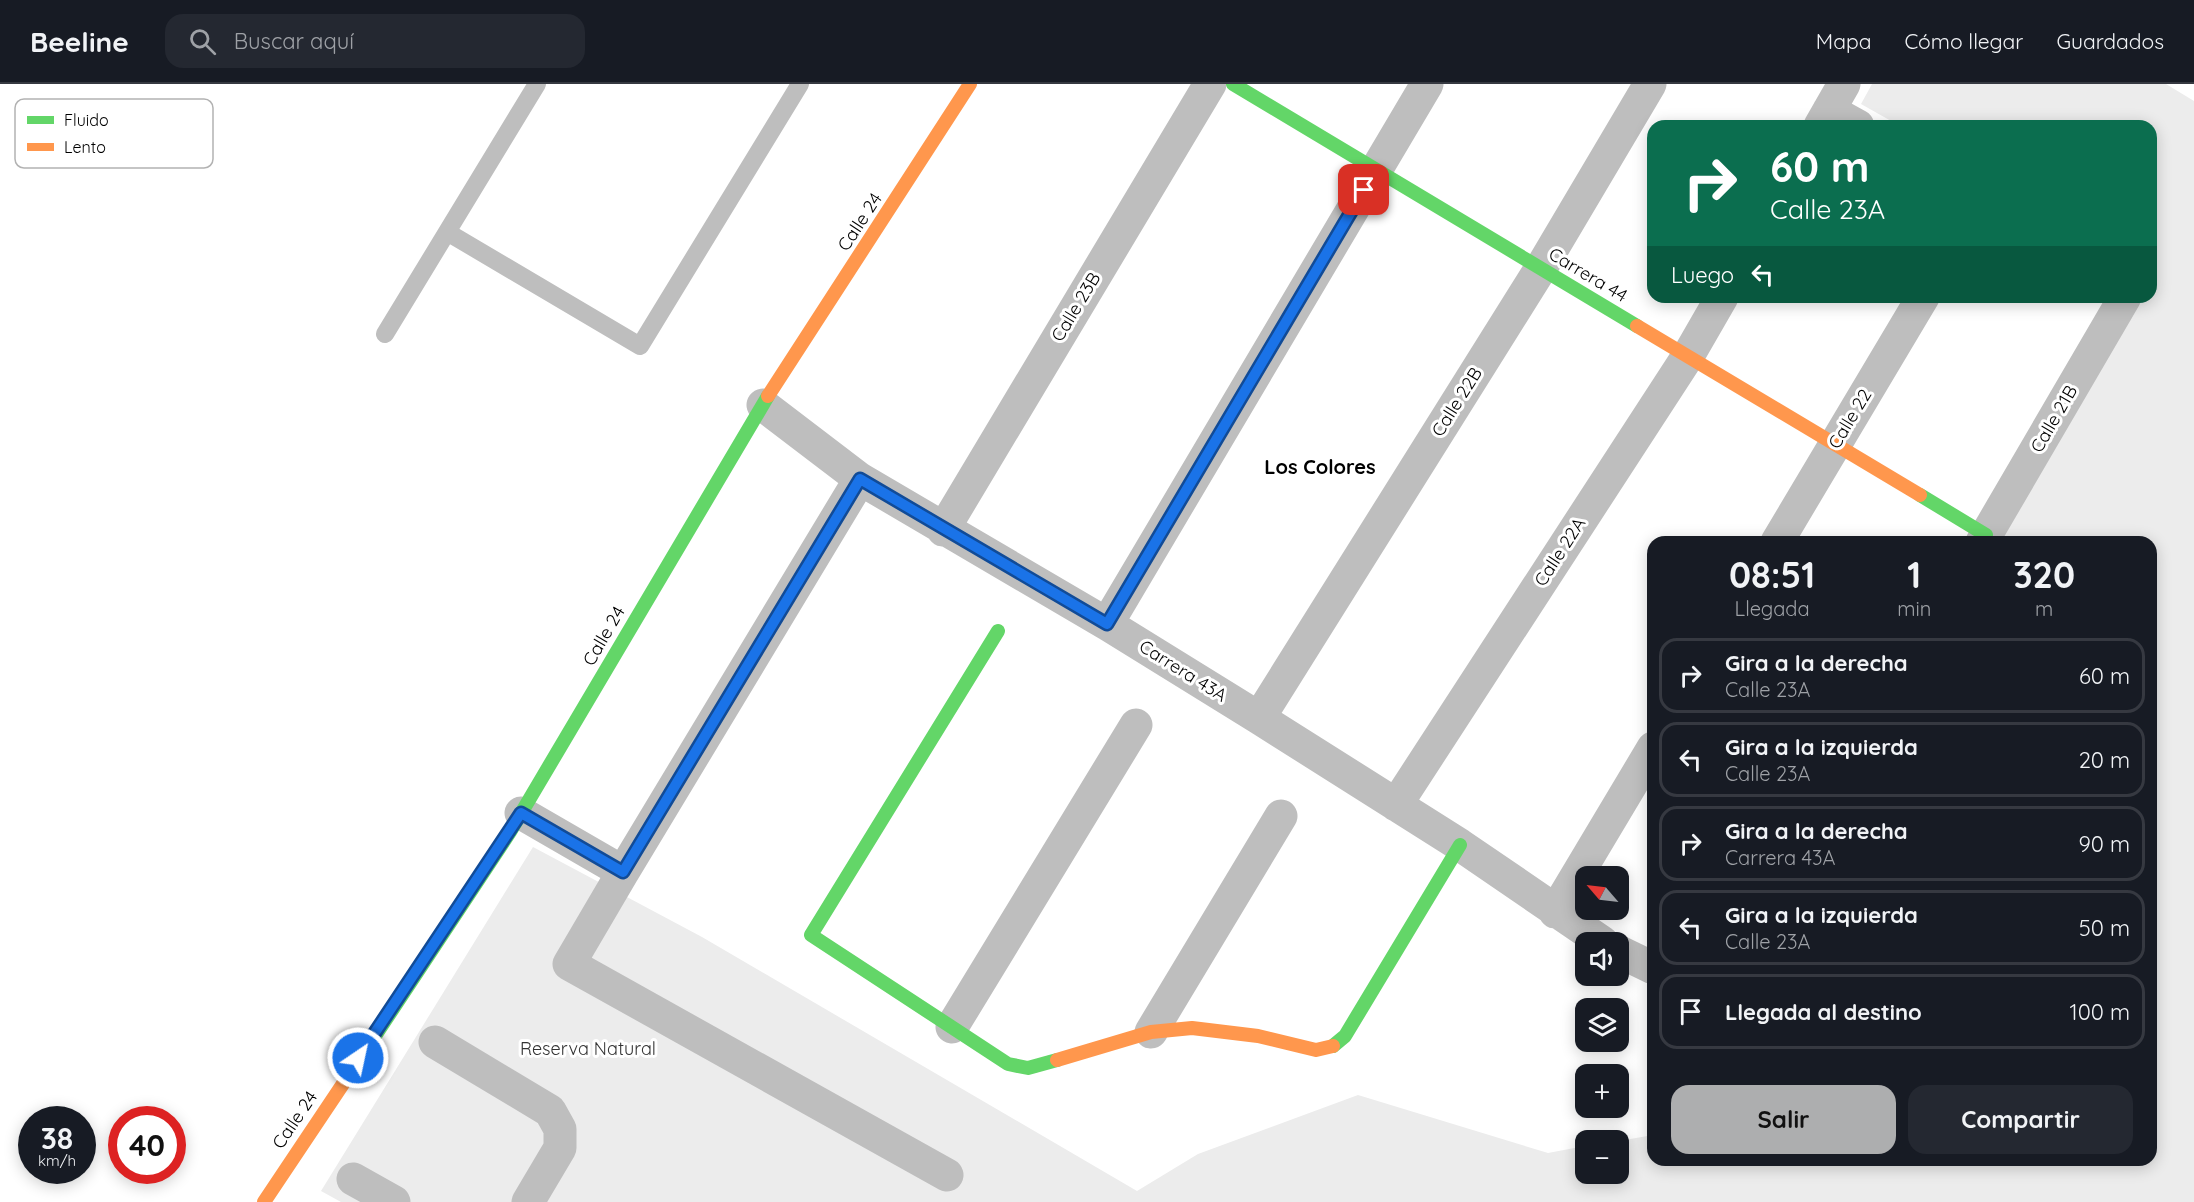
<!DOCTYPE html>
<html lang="es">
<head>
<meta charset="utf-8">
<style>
	body { margin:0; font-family:Quicksand,sans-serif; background:#242831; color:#f1f3f6; height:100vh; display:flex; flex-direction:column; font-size:22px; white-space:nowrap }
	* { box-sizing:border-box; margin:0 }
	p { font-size:20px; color:#9ea1a6 }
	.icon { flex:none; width:33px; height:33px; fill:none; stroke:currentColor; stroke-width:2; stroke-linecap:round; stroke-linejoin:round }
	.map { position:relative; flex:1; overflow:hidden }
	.drawer { position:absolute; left:1647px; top:452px; width:510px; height:630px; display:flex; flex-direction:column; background:#171b24; border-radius:18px; box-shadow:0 3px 15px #0003 }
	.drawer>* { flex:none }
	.top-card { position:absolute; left:1647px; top:36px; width:510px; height:183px; border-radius:18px; box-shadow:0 3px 15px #0003; background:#0b6e4f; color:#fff; overflow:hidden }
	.needle { width:39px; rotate:298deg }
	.fabs { position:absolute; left:1575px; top:782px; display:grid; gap:12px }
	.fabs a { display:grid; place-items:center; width:54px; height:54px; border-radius:12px; background:#171b24; box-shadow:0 3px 15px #0003; font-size:30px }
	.speed { position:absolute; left:18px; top:1022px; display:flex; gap:12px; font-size:30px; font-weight:700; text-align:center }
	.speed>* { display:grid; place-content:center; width:78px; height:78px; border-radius:50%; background:#171b24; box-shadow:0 3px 15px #0003; line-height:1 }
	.speed small { font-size:15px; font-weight:400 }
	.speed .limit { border:9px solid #d22; background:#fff; color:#111 }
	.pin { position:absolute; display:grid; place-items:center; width:51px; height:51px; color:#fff; margin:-26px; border-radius:12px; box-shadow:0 3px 9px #0006 }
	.me { position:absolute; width:66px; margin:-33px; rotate:34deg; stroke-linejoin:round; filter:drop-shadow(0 0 4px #0008) }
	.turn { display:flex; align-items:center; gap:21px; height:126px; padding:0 24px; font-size:27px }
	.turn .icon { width:78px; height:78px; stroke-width:2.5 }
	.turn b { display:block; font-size:42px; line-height:51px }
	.then { display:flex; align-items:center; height:57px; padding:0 24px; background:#0003; gap:12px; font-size:22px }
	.eta { display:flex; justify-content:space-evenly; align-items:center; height:102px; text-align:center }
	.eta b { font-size:36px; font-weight:700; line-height:42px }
	.action { display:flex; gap:12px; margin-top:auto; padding:12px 24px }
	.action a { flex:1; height:69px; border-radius:18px; background:#adaeaf; color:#111; font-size:24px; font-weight:700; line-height:69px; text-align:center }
	.action a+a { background:#242831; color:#f1f3f6 }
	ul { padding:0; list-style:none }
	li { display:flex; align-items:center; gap:18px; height:75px; margin:0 12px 9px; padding:0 12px; border:3px solid #363941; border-radius:18px }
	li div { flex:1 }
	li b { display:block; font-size:22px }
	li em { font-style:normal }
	header { display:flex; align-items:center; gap:36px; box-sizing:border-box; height:84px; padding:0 30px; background:#171b24; border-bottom:2px solid #363941 }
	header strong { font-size:28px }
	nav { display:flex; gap:33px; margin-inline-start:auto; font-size:21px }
	.search { width:420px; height:54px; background:#242831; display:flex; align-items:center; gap:15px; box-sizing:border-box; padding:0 21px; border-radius:18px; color:#9ea1a6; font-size:22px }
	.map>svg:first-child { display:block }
	.green { fill:#ececec }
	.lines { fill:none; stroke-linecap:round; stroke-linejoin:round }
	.lane { stroke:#bebebe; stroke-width:18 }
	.street { stroke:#bebebe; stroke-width:33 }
	.fast { stroke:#63d668; stroke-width:14 }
	.slow { stroke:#ff974d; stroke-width:14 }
	.route-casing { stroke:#114b97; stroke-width:15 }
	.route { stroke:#1a73e8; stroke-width:10 }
	.labels { text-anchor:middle; stroke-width:6; stroke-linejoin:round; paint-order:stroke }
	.street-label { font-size:18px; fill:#000; stroke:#fff }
	.park-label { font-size:18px; fill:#333; stroke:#fff }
	.neighbourhood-label { font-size:20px; font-weight:bold; fill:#000; stroke:#fff }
	.key { fill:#fff; stroke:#b2b2b2; stroke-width:1.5 }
	.key-label { font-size:16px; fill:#000 }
</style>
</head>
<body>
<header>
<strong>Beeline</strong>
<div class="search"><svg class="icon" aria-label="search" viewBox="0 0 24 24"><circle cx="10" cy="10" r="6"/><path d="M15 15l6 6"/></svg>Buscar aquí</div>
<nav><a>Mapa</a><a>Cómo llegar</a><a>Guardados</a></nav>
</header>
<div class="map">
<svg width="2194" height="1118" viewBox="0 0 2194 1118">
	<rect width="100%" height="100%" fill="#fff"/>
	<path class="green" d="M1872,0h294l28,17v1101h-1853l-20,-11 212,-344 169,90 435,254 61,-37 160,-59 190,58 37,-7 1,27h32l1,-32 34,-6v25h498v-618l-159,-1 150,-244h9v-15l5,-8 -5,-3v-145h-251l-39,-22z"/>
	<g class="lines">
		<path class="lane" d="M447,148l193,114 160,-262
			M385,250l152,-250"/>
		<path class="street" d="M1829,26l29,16
			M1820,42l24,-42
			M763,321l97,74 247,145 152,94 201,127 142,97
			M943,446l267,-446
			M1777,458l146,-245
			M1982,458l143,-245
			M1107,540l320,-540
			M1259,634l282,-450 109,-184
			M1396,721l292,-449 34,-59
			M521,729l102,59 237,-393
			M623,788l-54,92 378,211
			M1555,828l98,-164
			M1618,867l35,17
			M952,943l184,-302
			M1151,948l130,-216
			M435,958l115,69 10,18v19l-32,54
			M353,1095l41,23"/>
		<path class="fast" d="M1233,0l404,242
			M1920,411l66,40
			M998,547l-187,304 197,129 20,4 29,-8
			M1333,962l12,-10 115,-191
			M367,964l143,-216 258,-436"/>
		<path class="slow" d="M1637,242l283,169
			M768,312l202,-312
			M1057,976l94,-28 41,-4 66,8 58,14 17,-4
			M264,1118l103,-154"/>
	</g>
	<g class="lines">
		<defs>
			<path id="route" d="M358,974l163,-245 102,59 237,-393 247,145 257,-434"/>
		</defs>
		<use href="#route" class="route-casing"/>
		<use href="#route" class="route"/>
	</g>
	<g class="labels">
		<g class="street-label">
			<text transform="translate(860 138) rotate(-57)" y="6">Calle 24</text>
			<text transform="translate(1588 191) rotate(31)" y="6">Carrera 44</text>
			<text transform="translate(1076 223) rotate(-59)" y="6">Calle 23B</text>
			<text transform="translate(1457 318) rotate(-58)" y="6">Calle 22B</text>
			<text transform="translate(1850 335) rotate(-59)" y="6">Calle 22</text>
			<text transform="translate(2054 335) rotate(-60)" y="6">Calle 21B</text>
			<text transform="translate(1560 468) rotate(-57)" y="6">Calle 22A</text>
			<text transform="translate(604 552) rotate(-60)" y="6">Calle 24</text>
			<text transform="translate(1183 587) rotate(32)" y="6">Carrera 43A</text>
			<text transform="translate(295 1036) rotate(-56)" y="6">Calle 24</text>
		</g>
		<g class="park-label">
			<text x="588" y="971">Reserva Natural</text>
		</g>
		<g class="neighbourhood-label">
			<text x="1320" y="390">Los Colores</text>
		</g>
	</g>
	<rect x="15" y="15" width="198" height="69" rx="9" class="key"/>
	<rect x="27" y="32" width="27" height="8" fill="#63d668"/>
	<rect x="27" y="59" width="27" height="8" fill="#ff974d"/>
	<g class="key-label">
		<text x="64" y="42">Fluido</text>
		<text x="64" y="69">Lento</text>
	</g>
</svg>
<div class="fabs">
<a><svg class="needle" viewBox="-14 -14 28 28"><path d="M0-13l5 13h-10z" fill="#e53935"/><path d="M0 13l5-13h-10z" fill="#9ea1a6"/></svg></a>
<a><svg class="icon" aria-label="sound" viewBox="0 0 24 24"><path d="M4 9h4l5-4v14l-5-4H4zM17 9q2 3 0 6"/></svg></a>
<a><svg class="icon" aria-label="layers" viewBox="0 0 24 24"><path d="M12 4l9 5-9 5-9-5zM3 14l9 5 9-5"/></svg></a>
<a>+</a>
<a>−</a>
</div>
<div class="speed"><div>38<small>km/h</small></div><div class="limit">40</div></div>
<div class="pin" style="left:1364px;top:106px;background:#d93025"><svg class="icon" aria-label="arrive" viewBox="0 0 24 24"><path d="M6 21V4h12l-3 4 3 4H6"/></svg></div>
<svg class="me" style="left:358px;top:974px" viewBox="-20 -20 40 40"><circle r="17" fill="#1a73e8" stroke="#fff" stroke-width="3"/><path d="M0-11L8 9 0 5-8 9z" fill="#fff"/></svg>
<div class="top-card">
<div class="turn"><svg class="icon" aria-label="right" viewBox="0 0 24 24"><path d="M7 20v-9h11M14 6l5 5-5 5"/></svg><div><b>60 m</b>Calle 23A</div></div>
<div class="then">Luego<svg class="icon" aria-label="left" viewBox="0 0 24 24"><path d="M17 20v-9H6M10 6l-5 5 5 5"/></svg></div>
</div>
<section class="drawer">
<div class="eta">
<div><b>08:51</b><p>Llegada</p></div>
<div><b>1</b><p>min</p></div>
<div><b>320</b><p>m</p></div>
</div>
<ul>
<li><svg class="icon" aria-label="right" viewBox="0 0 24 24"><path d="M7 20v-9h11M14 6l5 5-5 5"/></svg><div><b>Gira a la derecha</b><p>Calle 23A</p></div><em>60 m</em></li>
<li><svg class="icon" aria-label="left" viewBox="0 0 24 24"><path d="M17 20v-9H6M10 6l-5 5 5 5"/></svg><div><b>Gira a la izquierda</b><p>Calle 23A</p></div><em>20 m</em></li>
<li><svg class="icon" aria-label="right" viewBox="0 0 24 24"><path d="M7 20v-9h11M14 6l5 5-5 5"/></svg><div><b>Gira a la derecha</b><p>Carrera 43A</p></div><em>90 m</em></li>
<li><svg class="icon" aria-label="left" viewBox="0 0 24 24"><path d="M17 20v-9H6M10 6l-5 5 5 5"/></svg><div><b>Gira a la izquierda</b><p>Calle 23A</p></div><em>50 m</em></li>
<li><svg class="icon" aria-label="arrive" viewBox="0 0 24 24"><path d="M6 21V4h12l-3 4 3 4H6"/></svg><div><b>Llegada al destino</b></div><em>100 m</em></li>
</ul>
<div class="action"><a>Salir</a><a>Compartir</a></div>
</section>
</div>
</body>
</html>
